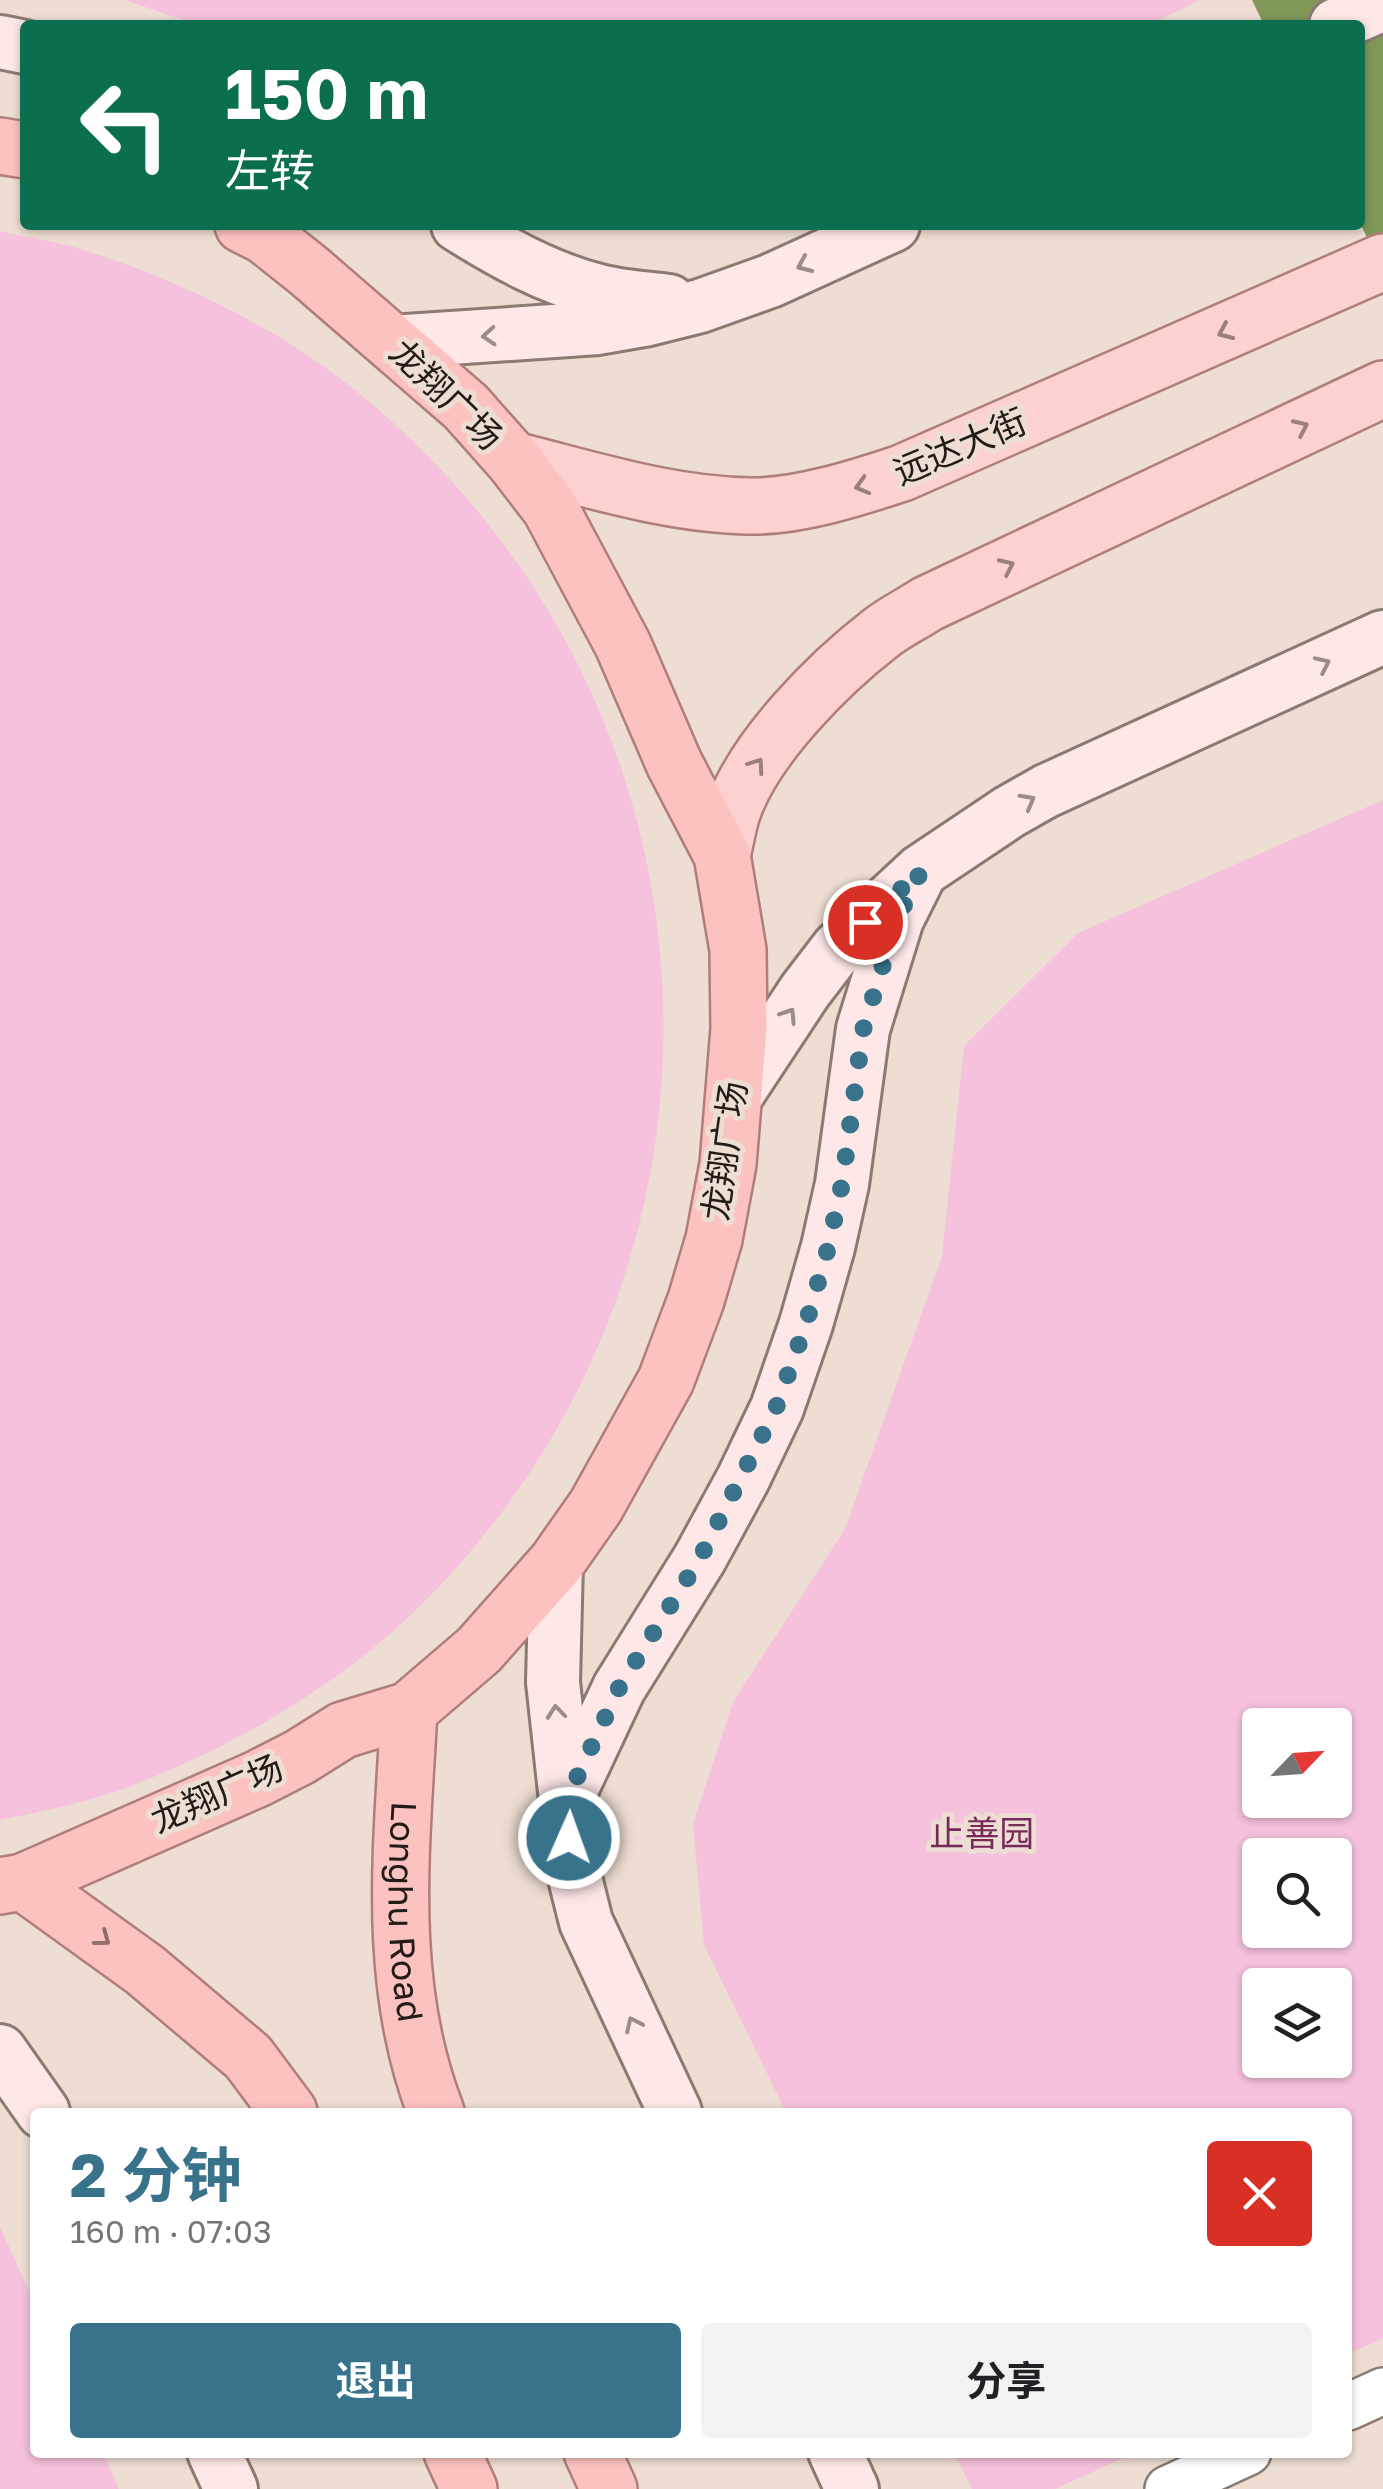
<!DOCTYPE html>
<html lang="zh">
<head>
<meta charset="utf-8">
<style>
	body { margin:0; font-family:"Golos Text","Noto Sans SC",sans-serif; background:#f2f2f2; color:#202124; height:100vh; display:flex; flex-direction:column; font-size:38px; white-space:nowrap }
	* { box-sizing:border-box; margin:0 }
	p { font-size:32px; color:#757577 }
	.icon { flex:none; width:55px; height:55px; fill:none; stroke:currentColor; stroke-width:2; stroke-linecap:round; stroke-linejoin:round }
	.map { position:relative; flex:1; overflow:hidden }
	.panel { position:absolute; left:30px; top:2108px; width:1322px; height:350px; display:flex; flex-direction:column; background:#fff; border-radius:10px; box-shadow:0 2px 8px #0004 }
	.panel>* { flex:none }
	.hud { position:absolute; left:20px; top:20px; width:1345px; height:210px; border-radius:10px; box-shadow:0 2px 8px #0004; background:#0b6e4f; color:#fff; overflow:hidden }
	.needle { width:65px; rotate:65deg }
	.tools { position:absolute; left:1242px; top:1708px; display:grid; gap:20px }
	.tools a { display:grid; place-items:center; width:110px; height:110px; border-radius:10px; background:#fff; box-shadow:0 2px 8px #0004; font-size:50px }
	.pin { position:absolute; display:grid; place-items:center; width:85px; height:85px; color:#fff; margin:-42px; border:5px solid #fff; border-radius:50%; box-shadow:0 2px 10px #0007 }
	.me { position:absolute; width:110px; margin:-55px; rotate:2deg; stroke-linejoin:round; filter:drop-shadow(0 0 8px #0008) }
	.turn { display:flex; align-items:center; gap:35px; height:210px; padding:0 40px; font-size:45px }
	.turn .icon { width:130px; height:130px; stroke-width:2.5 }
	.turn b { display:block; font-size:70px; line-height:85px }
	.round { display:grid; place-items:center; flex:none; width:105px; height:105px; border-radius:10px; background:#f2f2f2 }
	.headline { display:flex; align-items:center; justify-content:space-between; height:170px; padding:0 40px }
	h1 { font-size:60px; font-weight:700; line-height:75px; color:#38728b }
	.primary-button { display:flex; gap:20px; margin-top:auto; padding:20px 40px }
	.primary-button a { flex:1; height:115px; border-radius:10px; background:#38728b; color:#fff; font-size:40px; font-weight:700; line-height:115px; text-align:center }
	.primary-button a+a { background:#f2f2f2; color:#202124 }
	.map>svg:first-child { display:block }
	.green { fill:#f5c1dc; fill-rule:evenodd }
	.water { fill:#809758 }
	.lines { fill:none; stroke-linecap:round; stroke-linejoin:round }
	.tertiary-casing { stroke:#897b71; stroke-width:50 }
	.secondary-casing { stroke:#897b71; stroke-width:58 }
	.primary-casing { stroke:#af7e7b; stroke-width:60 }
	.trunk-casing { stroke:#af7e7b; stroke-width:60 }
	.tertiary { stroke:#fff; stroke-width:45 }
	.secondary { stroke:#fee8e7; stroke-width:52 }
	.primary { stroke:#fdd1d0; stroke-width:55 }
	.trunk { stroke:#fcc2c0; stroke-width:55 }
	.oneway { stroke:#9b8c8a }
	.oneway2 { stroke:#9a807d }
	.oneway3 { stroke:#8f6f6c }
	.route { stroke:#38728b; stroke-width:18; stroke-dasharray:0 32.4 }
	.labels { text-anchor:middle; stroke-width:10; stroke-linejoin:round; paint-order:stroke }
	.street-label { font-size:35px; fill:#221c18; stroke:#edddd2 }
	.park-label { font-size:35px; fill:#772a59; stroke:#edddd2 }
</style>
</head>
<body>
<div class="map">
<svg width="1383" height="2489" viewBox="0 0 1383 2489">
	<rect width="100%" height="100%" fill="#edddd2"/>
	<path class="green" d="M125,0h1075l-51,25h-951z
		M0,231c26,6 52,10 77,17 54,16 107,38 157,64 119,60 224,161 297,271 183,279 176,643 -18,914 -44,61 -96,118 -155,163 -69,53 -146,95 -227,126 -42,16 -87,25 -131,34z
		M1383,800v1538l-35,16v-242h-562l-82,-167 -11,-121 40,-122 112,-173 97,-273 22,-210 114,-113zM1260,1725h75v75h-75zM1335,1855v75h-75v-75zM1260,1985h75v75h-75z
		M0,2227l35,77v148l68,1 16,36h-119z
		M954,2453h180l-79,36h-83z"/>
	<path class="water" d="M1252,0h131v271l-23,-48v-198h-96z"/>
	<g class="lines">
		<defs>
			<path id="tertiary" d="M1348,2407l35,-16
				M1168,2489l80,-37"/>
			<path id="secondary" d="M1336,25l47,-21
				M0,42l25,5
				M458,225c45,28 89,53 141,66 22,6 47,7 70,10
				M391,342l207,-14 46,-8 56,-14 70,-25 123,-56
				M735,1097l70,-106 33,-43 83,-77 88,-59 37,-21 337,-154
				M556,1563l-3,119 21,192 12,48 89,190
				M565,1803l54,-115 81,-130 43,-79 34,-71 29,-84 22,-77 14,-63 21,-155 34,-110 24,-48
				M0,2051l43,61
				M214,2452l17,37
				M835,2452l17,37"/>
			<path id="primary" d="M513,460c77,19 157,45 237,46 47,1 107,-18 152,-33l481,-211
				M722,855c4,-15 6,-31 11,-45 22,-63 96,-137 148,-177 14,-11 31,-19 46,-29l456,-215"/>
			<g id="trunk">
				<path d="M0,146l25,4"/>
				<path id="s1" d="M409,1710c-7,137 -24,271 27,402"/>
				<path d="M23,1882l122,88 103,87 41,55"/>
				<path d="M0,1886l23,-4 234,-103 43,-22 43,-27 66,-20 70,-60 77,-87 40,-57 70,-126 30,-80 18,-61 14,-75 11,-135 -1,-79 -16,-95 -48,-92 -51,-118 -73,-137 -37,-48 -47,-53 -157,-136 -44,-35 -22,-11"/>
				<path d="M452,2452l17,37"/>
				<path d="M592,2452l17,37"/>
			</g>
		</defs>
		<use href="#tertiary" class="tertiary-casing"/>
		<use href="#secondary" class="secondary-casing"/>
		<use href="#primary" class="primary-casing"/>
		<use href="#trunk" class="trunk-casing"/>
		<use href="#tertiary" class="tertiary"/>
		<use href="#secondary" class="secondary"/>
		<use href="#primary" class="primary"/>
		<use href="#trunk" class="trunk"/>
	</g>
	<defs><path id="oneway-chevron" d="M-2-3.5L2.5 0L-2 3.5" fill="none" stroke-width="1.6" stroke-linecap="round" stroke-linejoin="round" transform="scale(2.5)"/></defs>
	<g class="oneway">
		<use href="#oneway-chevron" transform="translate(804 265) rotate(156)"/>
		<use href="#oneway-chevron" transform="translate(489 336) rotate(176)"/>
		<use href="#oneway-chevron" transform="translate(1323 664) rotate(-25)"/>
		<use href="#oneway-chevron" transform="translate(1028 801) rotate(-29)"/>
		<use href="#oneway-chevron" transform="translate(789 1015) rotate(-57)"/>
		<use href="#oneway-chevron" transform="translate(556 1712) rotate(-96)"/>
		<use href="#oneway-chevron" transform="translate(633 2024) rotate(-115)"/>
	</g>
	<g class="oneway2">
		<use href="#oneway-chevron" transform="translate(1225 332) rotate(156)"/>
		<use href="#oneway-chevron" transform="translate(1301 427) rotate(-25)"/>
		<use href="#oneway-chevron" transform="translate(862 486) rotate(164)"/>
		<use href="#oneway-chevron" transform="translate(1007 566) rotate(-25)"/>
		<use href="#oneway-chevron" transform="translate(757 765) rotate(-55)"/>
	</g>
	<use class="oneway3" href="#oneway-chevron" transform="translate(103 1939) rotate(37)"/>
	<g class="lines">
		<path class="route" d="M569,1838l-4,-35 54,-115 81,-130 76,-150 30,-84 22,-76 14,-64 21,-154 34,-111 24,-48 -56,51"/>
	</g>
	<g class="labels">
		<g class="street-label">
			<text transform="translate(446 395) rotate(44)" y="12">龙翔广场</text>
			<text transform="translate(960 447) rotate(-23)" y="12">远达大街</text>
			<text transform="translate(725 1151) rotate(-82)" y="12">龙翔广场</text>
			<text transform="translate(217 1794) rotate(-24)" y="12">龙翔广场</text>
			<text dy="12" stroke="none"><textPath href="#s1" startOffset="202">Longhu Road</textPath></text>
		</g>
		<g class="park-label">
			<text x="982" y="1846">止善园</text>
		</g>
	</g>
</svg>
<div class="tools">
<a><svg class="needle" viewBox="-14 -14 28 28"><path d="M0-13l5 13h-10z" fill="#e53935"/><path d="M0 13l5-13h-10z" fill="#757577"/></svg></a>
<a><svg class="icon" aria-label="search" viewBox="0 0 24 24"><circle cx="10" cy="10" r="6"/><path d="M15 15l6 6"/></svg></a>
<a><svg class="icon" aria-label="layers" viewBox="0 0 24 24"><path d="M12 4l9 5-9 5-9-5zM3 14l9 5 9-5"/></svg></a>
</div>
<div class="pin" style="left:865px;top:922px;background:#d93025"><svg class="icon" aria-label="arrive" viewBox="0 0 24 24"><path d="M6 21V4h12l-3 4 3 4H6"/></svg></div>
<svg class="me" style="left:569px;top:1838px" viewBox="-20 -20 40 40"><circle r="17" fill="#38728b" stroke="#fff" stroke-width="3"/><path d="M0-11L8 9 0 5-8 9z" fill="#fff"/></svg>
<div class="hud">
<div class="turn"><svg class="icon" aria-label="left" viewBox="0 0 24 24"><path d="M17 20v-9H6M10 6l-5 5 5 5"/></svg><div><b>150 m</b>左转</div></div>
</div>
<section class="panel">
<div class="headline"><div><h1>2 分钟</h1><p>160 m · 07:03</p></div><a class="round" style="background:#d93025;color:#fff"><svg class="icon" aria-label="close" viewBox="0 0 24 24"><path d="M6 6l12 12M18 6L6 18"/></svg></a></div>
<div class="primary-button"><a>退出</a><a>分享</a></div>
</section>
</div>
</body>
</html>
